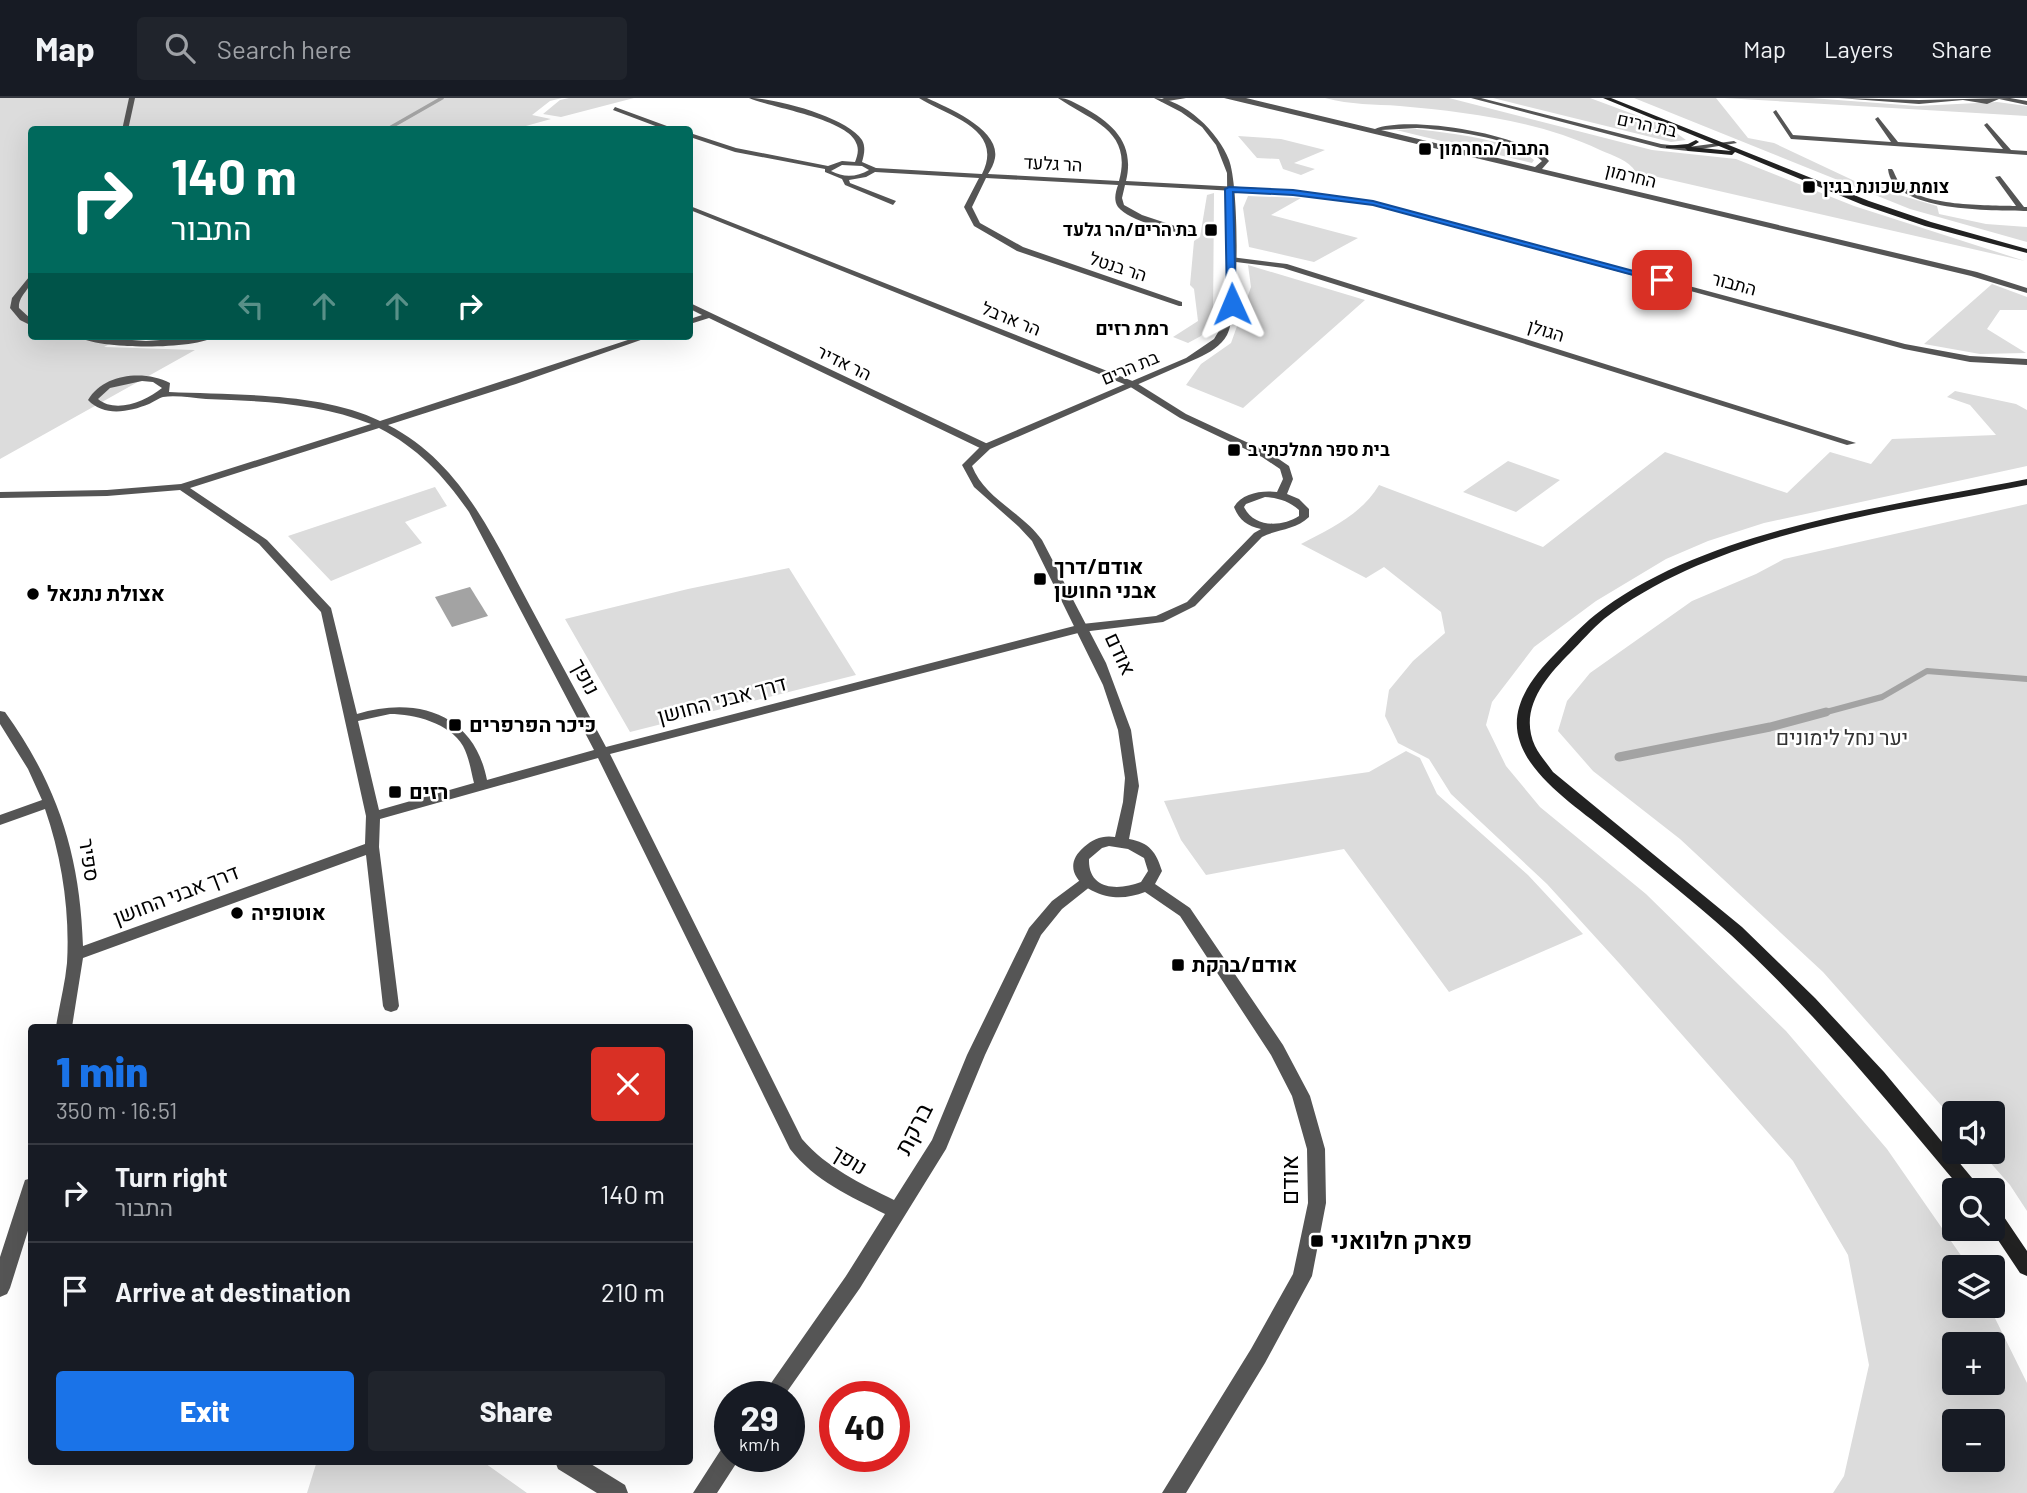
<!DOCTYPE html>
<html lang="en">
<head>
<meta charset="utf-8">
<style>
	body { margin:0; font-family:Barlow,Heebo,sans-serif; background:#20242c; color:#f1f3f6; height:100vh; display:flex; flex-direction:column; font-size:26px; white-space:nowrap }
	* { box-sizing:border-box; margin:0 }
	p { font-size:23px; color:#9ea1a6 }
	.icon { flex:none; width:38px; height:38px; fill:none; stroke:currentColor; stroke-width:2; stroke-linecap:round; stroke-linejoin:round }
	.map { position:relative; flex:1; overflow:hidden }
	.panel { position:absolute; left:28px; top:926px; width:665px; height:441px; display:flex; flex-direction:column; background:#171b24; border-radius:7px; box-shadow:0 7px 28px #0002 }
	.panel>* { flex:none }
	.banner { position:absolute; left:28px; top:28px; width:665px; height:214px; border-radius:7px; box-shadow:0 7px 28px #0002; background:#00695c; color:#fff; overflow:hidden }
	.buttons { position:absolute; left:1942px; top:1003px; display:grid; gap:14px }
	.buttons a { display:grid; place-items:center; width:63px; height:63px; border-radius:7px; background:#171b24; box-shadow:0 7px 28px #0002; font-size:35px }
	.speed { position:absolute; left:714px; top:1283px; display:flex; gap:14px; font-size:35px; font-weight:700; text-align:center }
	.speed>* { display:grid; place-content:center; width:91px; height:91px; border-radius:50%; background:#171b24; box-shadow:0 7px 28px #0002; line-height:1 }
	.speed small { font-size:18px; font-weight:400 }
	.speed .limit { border:10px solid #d22; background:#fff; color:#111 }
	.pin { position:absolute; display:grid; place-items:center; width:60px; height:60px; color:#fff; margin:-30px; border-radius:14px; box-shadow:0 4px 10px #0006 }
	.me { position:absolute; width:77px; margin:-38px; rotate:359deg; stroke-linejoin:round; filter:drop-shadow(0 0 5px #0008) }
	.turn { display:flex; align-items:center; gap:24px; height:147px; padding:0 28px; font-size:32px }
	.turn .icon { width:91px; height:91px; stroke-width:2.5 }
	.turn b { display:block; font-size:49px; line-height:60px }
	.lanes { display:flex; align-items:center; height:66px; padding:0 28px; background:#0003; justify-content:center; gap:35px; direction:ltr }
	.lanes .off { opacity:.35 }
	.round { display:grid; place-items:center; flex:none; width:74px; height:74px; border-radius:7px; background:#20242c }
	.headline { display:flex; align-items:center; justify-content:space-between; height:119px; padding:0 28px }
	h1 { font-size:42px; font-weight:800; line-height:52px; color:#1a73e8 }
	.action { display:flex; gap:14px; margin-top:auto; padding:14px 28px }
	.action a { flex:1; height:80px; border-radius:7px; background:#1a73e8; color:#fff; font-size:28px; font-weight:800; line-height:80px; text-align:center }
	.action a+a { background:#20242c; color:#f1f3f6 }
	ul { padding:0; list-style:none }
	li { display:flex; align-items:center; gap:21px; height:98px; padding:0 28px; border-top:2px solid #363941 }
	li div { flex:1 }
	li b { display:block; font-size:26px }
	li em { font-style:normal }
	header { display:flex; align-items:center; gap:42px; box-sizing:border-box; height:98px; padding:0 35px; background:#171b24; border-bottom:2px solid #363941 }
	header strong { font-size:33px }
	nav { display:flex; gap:38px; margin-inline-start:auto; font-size:24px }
	.search { width:490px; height:63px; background:#20242c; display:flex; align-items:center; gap:18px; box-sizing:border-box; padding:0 24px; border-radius:7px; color:#9ea1a6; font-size:26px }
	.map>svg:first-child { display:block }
	.green { fill:#dcdcdc; fill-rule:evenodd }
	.water { fill:#a3a3a3 }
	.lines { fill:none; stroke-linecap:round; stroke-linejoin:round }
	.stream-far2 { stroke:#a3a3a3; stroke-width:3.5 }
	.stream-far1 { stroke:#a3a3a3; stroke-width:6 }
	.stream { stroke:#a3a3a3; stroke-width:9 }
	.minor { fill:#555; fill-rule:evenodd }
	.tertiary { fill:#555; fill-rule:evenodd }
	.secondary { fill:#222; fill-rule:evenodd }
	.route { fill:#1a73e8; stroke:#114b97; stroke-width:2 }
	.poi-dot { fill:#000; stroke:#fff; stroke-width:2.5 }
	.labels { text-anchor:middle; stroke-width:5; stroke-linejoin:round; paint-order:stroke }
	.far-street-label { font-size:18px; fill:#000; stroke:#fff }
	.far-poi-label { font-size:18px; font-weight:bold; fill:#000; stroke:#fff; text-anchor:start }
	.far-neighbourhood-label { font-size:19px; font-weight:bold; fill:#000; stroke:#fff }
	.poi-label { font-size:21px; font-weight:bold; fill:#000; stroke:#fff; text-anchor:start }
	.street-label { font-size:21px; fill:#000; stroke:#fff }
	.park-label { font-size:21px; fill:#333; stroke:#fff }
	.near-street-label { font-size:24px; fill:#000; stroke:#fff }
	.near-poi-label { font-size:24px; font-weight:bold; fill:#000; stroke:#fff; text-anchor:start }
</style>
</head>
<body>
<header>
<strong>Map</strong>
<div class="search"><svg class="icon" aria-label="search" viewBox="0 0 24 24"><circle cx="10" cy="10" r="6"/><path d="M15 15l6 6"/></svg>Search here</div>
<nav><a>Map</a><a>Layers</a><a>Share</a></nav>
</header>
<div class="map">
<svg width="2027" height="1395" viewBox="0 0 2027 1395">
	<rect width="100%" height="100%" fill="#fff"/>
	<path class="green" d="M0,0h562l-12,3 -18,14 19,4 -36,10 -483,1v206h92l-20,11 91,3 -195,109z
		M569,0h65l-73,19 -18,-3 17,-14z
		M1325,0h124l203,52 84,9 118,47 171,55 -389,-89c-8,-12 -22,-16 -36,-22 -61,-29 -133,-38 -200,-44 -26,-2 -49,-1 -75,-8z
		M1493,0h97l78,29 18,13 -15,2z
		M1634,0h82l32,40 26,5 87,41 21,2 14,8 41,12 2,8 47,10 41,3v15l-117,-33z
		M1724,0h87l106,8 80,-4 30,4v10z
		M1416,31c32,4 94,10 118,31l-2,3 -136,-33z
		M1238,38l43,3 44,11 -31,13 21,6 -14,6 -18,-6 -4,-10 -22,-1z
		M1214,95l-1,127 -12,16 -13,7 -15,-6 25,-16 -4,-32 -4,-4 4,-44 6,-4 7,-42z
		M1248,98l53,2 -30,17 87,23 -44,24 -65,-15 -6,-39z
		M1248,167l117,35 -122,108 -57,-23 15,-21 30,-21 20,-56z
		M1992,186l35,13v13h-27l-13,19 39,24 -46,1 -56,-10z
		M1955,293l61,13 11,6v56l-263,57 -56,18 -42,18 -70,42 -62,46 -42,55 -6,23 20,41 34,41 106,87 140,137 101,118 82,118h-14v39h34l38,77v110h-194l11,-17 25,-111 -21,-110 -55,-94 -174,-198 -72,-79 -96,-90 -22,-35 -31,-16 -13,-27 4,-26 24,-29 32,-28 -4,-21 -57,-45 -18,11 -65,-34c29,-15 61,-30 78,-59l164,62 122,-95 122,41 43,-41 41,12 21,-25 104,-4 -26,-30 -23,-8zM1955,1246h38v38h-38zM1955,1323h38v39h-38z
		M1508,363l52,19 -44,32 -53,-20z
		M435,389l12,19 -42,16 17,21 -91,38 -43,-45z
		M2027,406v707l-17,-26 -29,-33h12v-39h-38v8l-132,-149 -143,-133 -87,-68 -35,-40 9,-30 23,-28 102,-72 64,-27 28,-15z
		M789,470l67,107 -226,57 -65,-113 123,-30z
		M1406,653l14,7 17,36 91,81 55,59 -134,58 -105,-143 -138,26 -25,-35 -17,-39 205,-29z
		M317,1363h165l45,32h-220z"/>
	<path class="water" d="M470,489l18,29 -36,11 -17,-30z"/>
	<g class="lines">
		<path class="stream-far2" d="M386,32l56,-32"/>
		<path class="stream-far1" d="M1819,616l63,-17 45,-26 100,8"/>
		<path class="stream" d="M1619,659l151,-30 56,-15"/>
		<path class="minor" d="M129,0h6l-7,32h-6z
			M749,0c26,0 98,19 113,42 4,7 2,15 0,22l14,6 106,6c23,-46 -35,-58 -63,-76h8c21,10 73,31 68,60 -1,6 -4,11 -7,16l131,7c14,-51 -28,-60 -61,-83 10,0 17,5 25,9 31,17 52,37 43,74l167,9 80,11 532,143 65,12 57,3v6l-57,-3 -66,-13 -531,-144 -80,-11 -168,-9 -3,13 2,7 18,10 51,17 1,2 -4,2c-18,-5 -61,-15 -72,-29 -5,-7 -2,-16 0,-22l-132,-7 -14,29 8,16 43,24 159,55v4h-3l-162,-55 -43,-25 -10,-19 15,-29 -104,-6 -9,5 -17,3 1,3 46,18 -3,4 -48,-20 -3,-6 -17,-7v-3l-90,-17 -45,-15v-4l46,15 92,18 14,-5 13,1c2,-5 4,-11 2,-17 -6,-26 -86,-37 -108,-47zM842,67l20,1 7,4c-12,7 -25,8 -38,1z
			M1164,0h22l-24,4 -3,-2z
			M1224,0h22l129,31c33,-14 150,5 174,32l-7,8 435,103 50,16v5l-56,-17zM1417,30c33,2 100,10 125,33l-7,6 -154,-37z
			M615,9l60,22 1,1h-10l-53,-20z
			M1776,12l17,25 98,7 -16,-23 3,-2 20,25 105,7 -19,-24 3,-2 24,27 16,1v4l-236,-16 -18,-27z
			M1888,71h4c3,4 4,10 8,14 20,24 87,22 116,23l-21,-29 5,-1 24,31h3v4c-33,-1 -135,2 -139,-42z
			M690,108l445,176 51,32 84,39 19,13 4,13 -6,15 12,5 10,10v8c-13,13 -32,12 -47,20l-67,69 -32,16 -81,10 -472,122 192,385c25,29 58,44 92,61l38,-60 35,-85 62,-127 23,-27 31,-23h10l3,4 -34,27 -21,26 -56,120 -39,94 -86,139 -76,108h-22l84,-120 39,-62c-35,-18 -70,-33 -95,-65l-192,-391 -218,61 -1,28 20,159 -2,4 -6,2 -6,-2 -2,-4 -17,-151 -283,103 -11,69h-16c3,-21 9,-42 11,-64 3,-51 -5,-105 -22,-154l-45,16v-10l42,-15 -14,-31 -28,-45v-13l5,1c53,74 75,143 78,234l282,-102 1,-28 -45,-204 -62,-68 -79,-54 -73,6 -107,2v-6l107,-2 74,-6 190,-60c-52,-21 -109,-23 -165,-25 -13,-1 -30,-4 -43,-2 -4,1 -10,5 -14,7 -20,8 -45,13 -61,-4 16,-27 57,-30 82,-17l-1,9c64,3 153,0 211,29l260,-85h12l-136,48 -128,41c73,37 105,112 142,181 25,47 51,94 76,141l476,-123 74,-8 31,-14 67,-69 7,-4c-14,-3 -22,-9 -27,-22 8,-14 28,-17 43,-15l6,-13 -3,-10 -18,-12 -82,-39 -51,-32 -439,-176zM142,283l11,1 9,6c-16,13 -46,26 -64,11l12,-11zM379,330c39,20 65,48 90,84l125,238 -107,30c-13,-67 -71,-84 -130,-66l-26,-106 -64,-68 -77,-52zM1265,399c13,1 24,4 34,13v6c-17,11 -45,12 -55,-9l2,-3zM390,616c24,0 60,9 73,32 6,11 8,25 11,37l-95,27 -21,-89z
			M1231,159l56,7 569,179 -9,2 -564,-177 -55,-7v-4z
			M29,179h3c0,12 -14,18 -13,31l13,12v6l-12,-6 -10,-12 2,-10z
			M690,205l300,142 1,2 -9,2 -273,-131 -19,6v-5l12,-4 -12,-6z
			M76,238l70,5 71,-5c-23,14 -118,14 -141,0z
			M32,1080v40l-22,70 -3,6 -7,3v-40l23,-71 2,-6z
			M730,1347v11h11l-24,37h-24l29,-45z
			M555,1363h31l39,24 3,8h-31l-39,-24z"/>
		<path class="tertiary" d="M1154,0c30,0 65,35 75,62 10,26 11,151 -2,175 -6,11 -18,18 -29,23l-208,91 -18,17c13,33 50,46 70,74l64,123 25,67 8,56 -10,53c21,4 27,13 33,32l-7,13 35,24 93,137 27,51 15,53 1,54 -14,73 -47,87 -79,130h-24l89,-144 42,-75 15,-71 -1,-54 -15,-53 -21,-41 -91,-139 -35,-24c-10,4 -21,6 -32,5 -27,-3 -56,-27 -29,-50 9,-8 19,-12 31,-10l8,-35 2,-24 -7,-48 -15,-45 -71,-144 -13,-14 -45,-40 -12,-22 20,-20 204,-87 28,-19 9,-15 5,-41 -1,-110 -11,-28 -14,-18 -21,-15zM1109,748l19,3 16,9 4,13 -7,11c-23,9 -53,8 -52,-23l13,-11z
			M1471,0h10l180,46 27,3 46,-6 3,2 -49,8 -27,-3z
			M1839,0l80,2 91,-2 17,3v4l-28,-6 -12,5 -24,-4 -44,4z"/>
		<path class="secondary" d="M1603,0h8l258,103 62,21 96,27v4l-102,-27 -62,-21 -128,-53 -3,3 -44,-4 -3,-3h-19v-2l22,-2 8,-4 3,2 -8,5 40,4z
			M2027,381v6c-136,27 -311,47 -423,134 -12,10 -23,23 -34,34 -24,24 -52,56 -35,93 4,9 12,17 18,26l189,155 73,71 69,74 98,118h-20c-74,-88 -146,-177 -231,-255 -39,-35 -80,-67 -120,-100 -29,-24 -79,-56 -91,-93 -12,-34 12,-65 35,-88 13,-13 26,-28 40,-39 110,-87 297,-109 432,-136z
			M1993,1111l7,2 27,40v25l-7,-3 -30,-45h3z"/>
	</g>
	<path class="route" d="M1229,89l64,3 80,11 294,79 -8,2 -286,-77 -80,-10 -60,-3 3,112 -4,3 -5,-3 -2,-115z"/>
	<g class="poi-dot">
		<rect x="1418" y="44" width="14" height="14" rx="3.5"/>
		<rect x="1802" y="82" width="14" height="14" rx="3.5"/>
		<rect x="1204" y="125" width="14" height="14" rx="3.5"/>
		<rect x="1227" y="345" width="14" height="14" rx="3.5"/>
		<rect x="1033" y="474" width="14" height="14" rx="3.5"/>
		<circle cx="33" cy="496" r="7"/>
		<rect x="448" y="620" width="14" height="14" rx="3.5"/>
		<rect x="388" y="687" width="14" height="14" rx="3.5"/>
		<circle cx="237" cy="815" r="7"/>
		<rect x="1171" y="860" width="14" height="14" rx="3.5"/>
		<rect x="1310" y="1136" width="14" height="14" rx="3.5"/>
	</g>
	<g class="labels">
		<g class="far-street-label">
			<text transform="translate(1647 27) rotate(12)" y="6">בת הרים</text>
			<text transform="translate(1053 66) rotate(3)" y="6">הר גלעד</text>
			<text transform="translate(1631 78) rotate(14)" y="6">החרמון</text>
			<text transform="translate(1118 169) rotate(18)" y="6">הר בנטל</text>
			<text transform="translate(1734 186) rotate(15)" y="6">התבור</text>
			<text transform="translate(1011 221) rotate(22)" y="6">הר ארבל</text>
			<text transform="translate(1546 233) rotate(17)" y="6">הגולן</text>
			<text transform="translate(844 265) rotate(26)" y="6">הר אדיר</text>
			<text transform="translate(1130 270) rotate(-23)" y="6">בת הרים</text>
		</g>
		<g class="far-poi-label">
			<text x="1439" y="57">התבור/החרמון</text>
			<text x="1823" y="95">צומת שכונת בגין</text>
			<text x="1197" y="138" text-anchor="end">בת הרים/הר גלעד</text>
			<text x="1248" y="358">בית ספר ממלכתי ב</text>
		</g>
		<g class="far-neighbourhood-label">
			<text x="1132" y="237">רמת רזים</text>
		</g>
		<g class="poi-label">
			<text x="1054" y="476">אודם/דרך<tspan x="1054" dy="24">אבני החושן</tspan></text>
			<text x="47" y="503">אצולת נתנאל</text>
			<text x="469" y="634">כיכר הפרפרים</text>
			<text x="409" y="701">רזים</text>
			<text x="251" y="822">אוטופיה</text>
			<text x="1192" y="874">אודם/ברקת</text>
		</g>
		<g class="street-label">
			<text transform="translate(1120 556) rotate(65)" y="7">אודם</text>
			<text transform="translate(585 579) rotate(62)" y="7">נופך</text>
			<text transform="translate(722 602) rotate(-15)" y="7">דרך אבני החושן</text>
			<text transform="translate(89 762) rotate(81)" y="7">ספיר</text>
			<text transform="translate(176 797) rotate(-21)" y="7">דרך אבני החושן</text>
			<text transform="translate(849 1062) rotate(31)" y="7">נופך</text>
		</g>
		<g class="park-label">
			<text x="1842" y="647">יער נחל לימונים</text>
		</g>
		<g class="near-street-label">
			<text transform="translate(914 1031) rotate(-63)" y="8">ברקת</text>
			<text transform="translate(1290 1082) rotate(-90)" y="8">אודם</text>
		</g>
		<g class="near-poi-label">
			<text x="1331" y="1151">פארק חלוואני</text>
		</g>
	</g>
</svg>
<div class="buttons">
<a><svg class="icon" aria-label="sound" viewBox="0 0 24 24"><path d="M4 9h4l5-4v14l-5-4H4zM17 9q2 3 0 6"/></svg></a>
<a><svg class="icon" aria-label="search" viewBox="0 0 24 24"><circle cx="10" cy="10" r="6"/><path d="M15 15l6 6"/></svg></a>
<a><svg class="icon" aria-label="layers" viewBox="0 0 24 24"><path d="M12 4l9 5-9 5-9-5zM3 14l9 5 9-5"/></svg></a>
<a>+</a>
<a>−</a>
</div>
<div class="speed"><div>29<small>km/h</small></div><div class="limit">40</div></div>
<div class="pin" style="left:1662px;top:182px;background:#d93025"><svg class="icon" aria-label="arrive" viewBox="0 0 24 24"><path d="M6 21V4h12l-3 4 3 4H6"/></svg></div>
<svg class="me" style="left:1232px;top:206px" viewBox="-20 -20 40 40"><path d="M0-17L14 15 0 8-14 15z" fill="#1a73e8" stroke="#fff" stroke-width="4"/></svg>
<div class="banner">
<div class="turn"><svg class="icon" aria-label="right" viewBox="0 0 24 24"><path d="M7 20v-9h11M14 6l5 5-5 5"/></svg><div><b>140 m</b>התבור</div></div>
<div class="lanes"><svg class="icon off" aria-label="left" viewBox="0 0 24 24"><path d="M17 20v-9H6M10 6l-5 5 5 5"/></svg><svg class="icon off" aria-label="ahead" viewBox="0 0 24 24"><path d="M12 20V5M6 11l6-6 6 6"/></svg><svg class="icon off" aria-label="ahead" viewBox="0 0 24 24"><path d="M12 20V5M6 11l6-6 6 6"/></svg><svg class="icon" aria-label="right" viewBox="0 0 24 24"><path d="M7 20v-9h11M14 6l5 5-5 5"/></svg></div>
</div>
<section class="panel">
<div class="headline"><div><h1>1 min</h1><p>350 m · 16:51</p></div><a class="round" style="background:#d93025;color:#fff"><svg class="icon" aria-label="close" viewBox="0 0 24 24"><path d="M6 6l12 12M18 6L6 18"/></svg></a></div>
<ul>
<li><svg class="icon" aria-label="right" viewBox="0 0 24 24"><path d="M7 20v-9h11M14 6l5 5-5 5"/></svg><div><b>Turn right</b><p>התבור</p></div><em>140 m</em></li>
<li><svg class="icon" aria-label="arrive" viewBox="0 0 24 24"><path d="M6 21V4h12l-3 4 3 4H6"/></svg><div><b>Arrive at destination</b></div><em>210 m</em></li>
</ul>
<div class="action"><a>Exit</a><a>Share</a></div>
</section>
</div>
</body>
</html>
